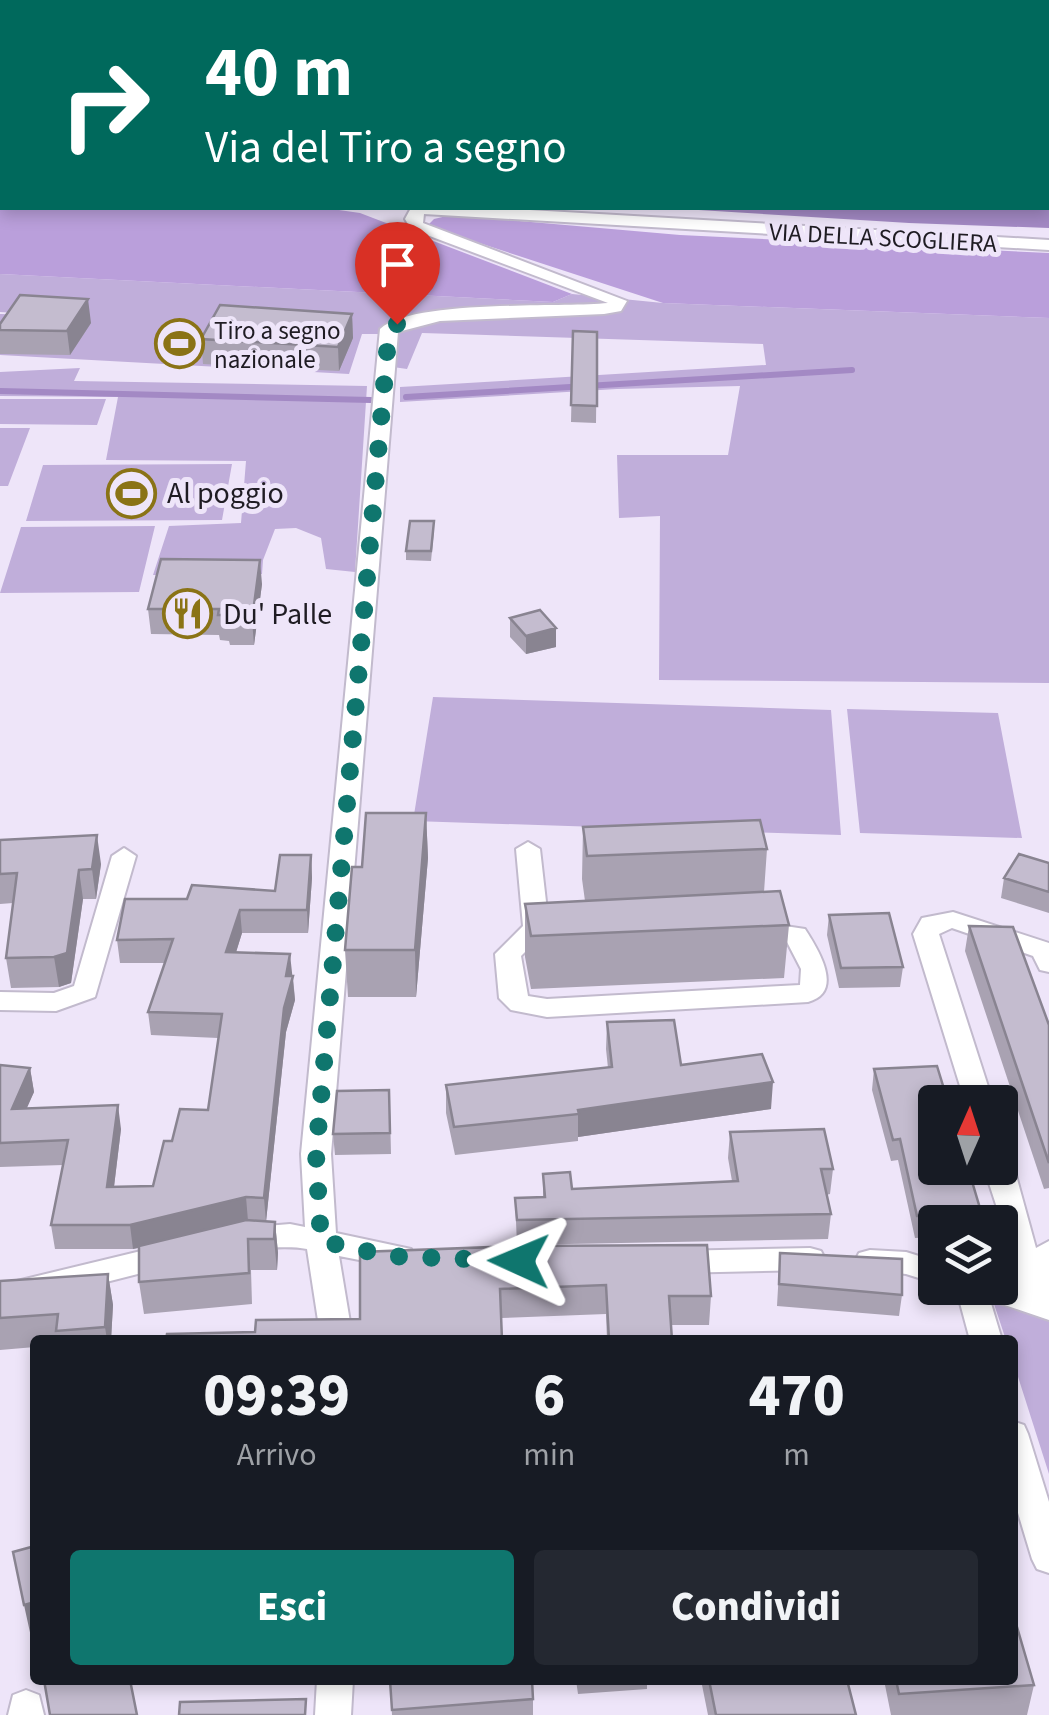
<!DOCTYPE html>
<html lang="it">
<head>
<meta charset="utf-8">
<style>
	body { margin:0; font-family:"Source Sans 3",sans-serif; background:#242831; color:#f1f3f6; height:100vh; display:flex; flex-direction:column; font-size:38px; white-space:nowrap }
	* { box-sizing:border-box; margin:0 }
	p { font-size:32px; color:#9ea1a6 }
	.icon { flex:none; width:55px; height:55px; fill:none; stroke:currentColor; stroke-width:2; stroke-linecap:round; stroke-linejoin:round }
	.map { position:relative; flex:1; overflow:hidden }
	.side { position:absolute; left:30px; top:1335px; width:988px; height:350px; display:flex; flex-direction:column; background:#171b24; border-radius:10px; box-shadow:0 5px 15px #0003 }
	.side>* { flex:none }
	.hud { position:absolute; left:0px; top:0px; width:1050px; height:210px; box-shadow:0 5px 15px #0003; background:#00695c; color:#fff; overflow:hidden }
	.needle { width:65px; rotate:3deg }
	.tools { position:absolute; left:918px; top:1085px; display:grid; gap:20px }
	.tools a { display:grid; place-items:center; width:100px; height:100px; border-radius:10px; background:#171b24; box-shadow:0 5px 15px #0003; font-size:50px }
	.pin { position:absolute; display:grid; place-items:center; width:85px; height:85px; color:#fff; margin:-102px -42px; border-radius:50% 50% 50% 0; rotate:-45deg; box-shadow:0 0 10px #0007 }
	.pin .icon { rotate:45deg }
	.me { position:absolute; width:110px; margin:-55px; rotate:271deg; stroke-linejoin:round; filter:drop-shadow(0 0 8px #0008) }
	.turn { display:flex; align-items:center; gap:35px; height:210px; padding:0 40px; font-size:45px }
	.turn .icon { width:130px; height:130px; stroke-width:2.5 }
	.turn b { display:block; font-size:70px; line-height:85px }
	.eta { display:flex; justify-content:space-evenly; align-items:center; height:170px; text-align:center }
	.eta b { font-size:60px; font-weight:800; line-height:70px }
	.button { display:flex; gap:20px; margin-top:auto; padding:20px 40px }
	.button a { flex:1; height:115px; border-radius:10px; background:#0f766e; color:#fff; font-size:40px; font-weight:800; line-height:115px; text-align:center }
	.button a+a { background:#242831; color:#f1f3f6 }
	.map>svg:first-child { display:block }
	.green { fill:#c0aeda }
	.forest { fill:#ba9fdb }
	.water { fill:#a389c4 }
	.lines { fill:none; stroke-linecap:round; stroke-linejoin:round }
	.stream { stroke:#a389c4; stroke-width:6 }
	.minor-casing { stroke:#c2bacd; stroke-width:4 }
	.minor { fill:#fff; fill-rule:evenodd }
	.wall { fill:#a9a2b2 }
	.shaded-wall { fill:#898491 }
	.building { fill:#c4bccf; stroke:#898491; stroke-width:2.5 }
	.route { stroke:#0f766e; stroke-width:18; stroke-dasharray:0 32.4 }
	.labels { text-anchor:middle; stroke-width:10; stroke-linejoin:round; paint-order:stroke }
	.far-street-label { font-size:25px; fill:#1f1c23; stroke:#eee5f9 }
	.far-poi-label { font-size:25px; fill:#1f1c23; stroke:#eee5f9; text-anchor:start }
	.poi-label { font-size:30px; fill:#1f1c23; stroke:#eee5f9; text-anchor:start }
</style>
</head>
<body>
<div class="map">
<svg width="1049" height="1715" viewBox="0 0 1049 1715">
	<rect width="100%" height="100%" fill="#eee5f9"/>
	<path class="green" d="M0,274l553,28 19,-8 91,9 386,15v365l-390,-3 1,-164 -41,2 -2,-63h111l12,-69 -123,3 -217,13v-15l366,-22 -3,-21 -341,-11 -15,36 -14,-2 3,-33h-34l-13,40 -349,-19v-41l46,1 -46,-3z
		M80,368l-6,13 293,5 -12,186 -29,-3 -5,-31 -25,-10 -21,1 -12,31 -1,14 -109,1 16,-49 72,-3 5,-62 -140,-1 12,-63 -118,-1v-24z
		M0,399h106l-9,26 -97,-1z
		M0,428h30l-22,58h-8z
		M232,464l-10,56 -196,1 17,-56z
		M155,526l-16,66 -139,1 21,-66z
		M433,697l398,13 10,125 -428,-14z
		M847,709l151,4 24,125 -162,-5z
		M993,1301l56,20v153l-36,-113 -1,-21h-6z"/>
	<path class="forest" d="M0,180l2,28h323l35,5 212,81 -19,8 -553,-28z
		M451,215l229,20 369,18v65l-386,-15 -236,-77 7,-7z"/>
	<path class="water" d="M1049,110v118l-140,-5 -243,-15h382z"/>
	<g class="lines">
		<path class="stream" d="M0,391l371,9
			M406,397l446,-27"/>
		<defs>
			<path id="minor" d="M411,208h85l553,32v10l-625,-36 -1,9 204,78 -6,10 -17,3 -164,7 -42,11 -67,822 5,79 75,16 4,8 -4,8 -11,3 -61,-12 14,84h-32l-14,-91c-25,-5 -51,3 -75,-4l-4,-8 4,-8 58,-5 15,3 -4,-73 79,-825c33,-30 178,-21 228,-26l-197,-74 -6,-10z
				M528,842l12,7 9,79 -28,28 7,40 19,3 253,-14 1,-16 -14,-27 -38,-6 -4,-6 13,-8 47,7c13,20 40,63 3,73l-261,15 -36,-7 -12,-12 -4,-44 28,-28 -7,-77z
				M124,848l12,8 -41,141 -39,14 -56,-1v-18l54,1 20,-7 38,-130z
				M953,912l96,31v29l-9,-2 -7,-14 -81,-28 -13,6 54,168h-28l-52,-168 9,-16z
				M1000,1158l9,3 5,7 22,80 13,-7v79l-59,-20 12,40h-32l-14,-52h44v-8l11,4 -9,-61 -18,-55h16z
				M170,1244l11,3 4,8 -4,8 -181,46v-24z
				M810,1248l11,3 4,8 -4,8 -11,3 -135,3 -11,-3 -4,-8 4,-8 11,-3z
				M870,1250l36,2 29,9v22l-29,-9 -47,-5 -4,-8 4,-8z
				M1012,1421l12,4 4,9 21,68v71l-12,-4 -5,-10 -20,-66z
				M317,1680h36l-2,35h-36z
				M26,1690l13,5 5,20h-36l5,-20z"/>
		</defs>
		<use href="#minor" class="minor-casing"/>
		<use href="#minor" class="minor"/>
	</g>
	<path class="wall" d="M789,0h226l-2,2h-130z
		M352,314l1,24 -14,33 -136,-7 -2,-25z
		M91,323l-21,32 -70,-1v-30z
		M573,331l24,1 -1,91 -25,-1z
		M434,531l-3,30 -25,-1v-9z
		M262,584l-8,61h-24l-1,-4 -9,-1 -1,-5 -68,-1 -3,-25z
		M510,618l46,10v19l-30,7 -16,-17z
		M426,813l2,45 -12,139h-68l-3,-47 17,-83z
		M583,827l184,22 -3,43 25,33 -5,53 -253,11 -6,-32v-53l60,-3 -3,-22z
		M0,840l101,24 -5,35h-13l-12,84 -12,4 -48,1 -5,-30 7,-55 -13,1z
		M311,855l1,23 -4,55h-66l-6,19 57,24 2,24 -9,32 -20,189 9,1 3,31 -1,17h-26l1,34 -108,10 -5,-32v-34l-6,1h-78l-4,-24 12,-60 -63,2v-102l30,3 4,24 -8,16 95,21 -7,58 39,-1 19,-45 36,-31 10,-72 -67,-3 -3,-23 17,-49h-45l-3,-23 70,-41 88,-8z
		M1049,863v50l-48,-15 3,-20z
		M829,915l74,52 -3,20 -61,1 -12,-53z
		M969,926l80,99v163l-5,1 -79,-238z
		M607,1022l74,43 90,44 -193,28v4l-123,14 -9,-42v-28l162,-17 -2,-19z
		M874,1069l108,146 -1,7h-46v15l-20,1 -17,-78 -7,1 -19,-71z
		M390,1111l1,43 -56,1 -2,-21z
		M730,1132l103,37 -3,25 -4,1 5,19 -3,25 -311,6 -2,-47 28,-1v-23l29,15 160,-8 -4,-23z
		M360,1252l351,44 -2,29h-38l1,15h-65l-1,-26 -105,4 -246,14 105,-13z
		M780,1253l122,42 -3,21 -122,-10z
		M108,1274l5,31 -2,35h-76v7l-35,3v-69z
		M390,1680l143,19v16h-141z
		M576,1680h71v9l-69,5z
		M701,1680h146l9,35h-148z
		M884,1680h128l22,5 -7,30h-136z"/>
	<path class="shaded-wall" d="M88,299l3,24 -21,32 -3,-24z
		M352,314l1,24 -14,33 -1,-24z
		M260,560l2,24 -8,61 -2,-25z
		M556,628v19l-30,7v-18z
		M426,813l2,45 -12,139 -1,-47z
		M97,835l4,29 -5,35 -4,-30z
		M311,855l1,23 -4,55 -1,-23z
		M79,870l4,29 -12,84 -12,4 -5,-30z
		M240,910l2,23 -13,42 -3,-23z
		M290,954l5,46 -9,32 -20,190 -2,-24 20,-190 2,-32z
		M30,1068l4,24 -18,41 -4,-24z
		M773,1082l-2,27 -193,28v-27z
		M118,1105l3,24 -10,82 -4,-24z
		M246,1197l2,24 -115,28 -3,-24z
		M275,1222l3,31 -1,17 -3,-31z
		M108,1274l5,31 -2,35h-4l-2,-13z
		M35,1602v33l-4,2 -7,-32z"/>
	<path class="building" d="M20,295l68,4 -21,32 -67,-1v-6z
		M220,305l132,9 -14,33 -137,-8z
		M573,331l24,1v74l-26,-1z
		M410,521h24l-3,30h-25z
		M161,559l99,1 -8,60h-25l1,-5h-10l1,-6h-71z
		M540,610l16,18 -30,8 -16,-18z
		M366,813h60l-11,137h-70l7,-83h10z
		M760,820l7,29 -180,7 -4,-29z
		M97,835l-5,34 -13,1 -12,83 -13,4 -48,1 11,-85 -17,1v-34z
		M1019,854l30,9v29l-45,-14z
		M280,855h31l-4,55h-67l-14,42 64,2 -4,22h7l-9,32 -20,190 -18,-1 -116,28h-79l17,-85 -68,3v-78l30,3 -18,41 106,-4 -11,82 46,-1 11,-45h8l8,-32 28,1 14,-96 -74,-2 25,-73 -56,1 8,-41h62l5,-14 83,6z
		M780,891l9,34 -258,11 -6,-32z
		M889,913l14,54 -62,1 -12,-53z
		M969,926l44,1 36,98v138z
		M674,1020l7,45 81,-11 11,28 -195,28 1,4 -125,13 -8,-42 166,-18 -5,-45z
		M937,1066l11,36h-13v66h33l14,47 -65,1 -17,-77 -7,1 -19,-71z
		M389,1090l1,43 -57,1 4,-43z
		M824,1129l9,40h-12l10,45 -314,6 -2,-22 30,-1 -2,-23 27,-2 2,17 166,-8 -8,-49z
		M246,1220l29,2 -1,17h-26l1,34 -110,9v-36z
		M707,1245l4,51h-42l3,44h-63l-3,-55 -106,4 2,51h-336l1,-6 88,-2 1,-12 104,-1v-67l160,-6z
		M780,1253l122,6v36l-123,-11z
		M108,1274l-3,53 -49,4 2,-17 -58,4v-37z
		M35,1546v56l-11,3 -11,-53z
		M1012,1610l22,75 -135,9 -3,-14h116z
		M44,1680h86l7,35h-87z
		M390,1680h142l1,19 -141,11z
		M709,1680h138l9,35h-140z
		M306,1699l-1,16h-126l1,-13z"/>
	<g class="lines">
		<path class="route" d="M397,324l-8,5 -73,825 5,87 68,15 130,5"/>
	</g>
	<defs>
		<symbol id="stadium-ring" viewBox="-11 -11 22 22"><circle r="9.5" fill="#eee5f9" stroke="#8a7316" stroke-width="1.5"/><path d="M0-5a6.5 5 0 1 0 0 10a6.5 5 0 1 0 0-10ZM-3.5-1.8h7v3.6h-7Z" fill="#8a7316"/></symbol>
		<symbol id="restaurant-ring" viewBox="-11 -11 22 22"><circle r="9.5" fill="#eee5f9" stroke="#8a7316" stroke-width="1.5"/><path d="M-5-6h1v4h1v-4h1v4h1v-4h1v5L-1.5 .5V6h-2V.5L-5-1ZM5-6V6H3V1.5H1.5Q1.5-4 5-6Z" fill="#8a7316"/></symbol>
	</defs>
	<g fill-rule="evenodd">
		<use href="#stadium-ring" x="152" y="316" width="55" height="55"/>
		<use href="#stadium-ring" x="104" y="466" width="55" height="55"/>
		<use href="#restaurant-ring" x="160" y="586" width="55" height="55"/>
	</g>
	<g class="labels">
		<g class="far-street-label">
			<text transform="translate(883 237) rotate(3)" y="9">VIA DELLA SCOGLIERA</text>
		</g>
		<g class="far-poi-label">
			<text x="214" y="339">Tiro a segno<tspan x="214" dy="29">nazionale</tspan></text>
		</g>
		<g class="poi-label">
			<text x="167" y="503">Al poggio</text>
			<text x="223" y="624">Du' Palle</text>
		</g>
	</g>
</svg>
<div class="tools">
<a><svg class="needle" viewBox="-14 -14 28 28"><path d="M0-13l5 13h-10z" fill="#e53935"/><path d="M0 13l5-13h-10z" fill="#9ea1a6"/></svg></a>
<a><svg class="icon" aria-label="layers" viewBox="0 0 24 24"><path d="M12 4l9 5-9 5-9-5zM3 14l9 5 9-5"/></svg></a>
</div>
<div class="pin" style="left:397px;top:324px;background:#d93025"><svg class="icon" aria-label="arrive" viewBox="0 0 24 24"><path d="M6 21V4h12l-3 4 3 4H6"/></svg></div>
<svg class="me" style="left:519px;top:1261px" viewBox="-20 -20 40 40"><path d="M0-17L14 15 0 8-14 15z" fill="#0f766e" stroke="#fff" stroke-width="4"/></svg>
<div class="hud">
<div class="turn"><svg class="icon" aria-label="right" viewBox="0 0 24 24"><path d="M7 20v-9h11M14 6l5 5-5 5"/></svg><div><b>40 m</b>Via del Tiro a segno</div></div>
</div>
<section class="side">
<div class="eta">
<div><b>09:39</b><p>Arrivo</p></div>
<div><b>6</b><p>min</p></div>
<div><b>470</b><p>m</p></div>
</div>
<div class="button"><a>Esci</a><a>Condividi</a></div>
</section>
</div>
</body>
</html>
